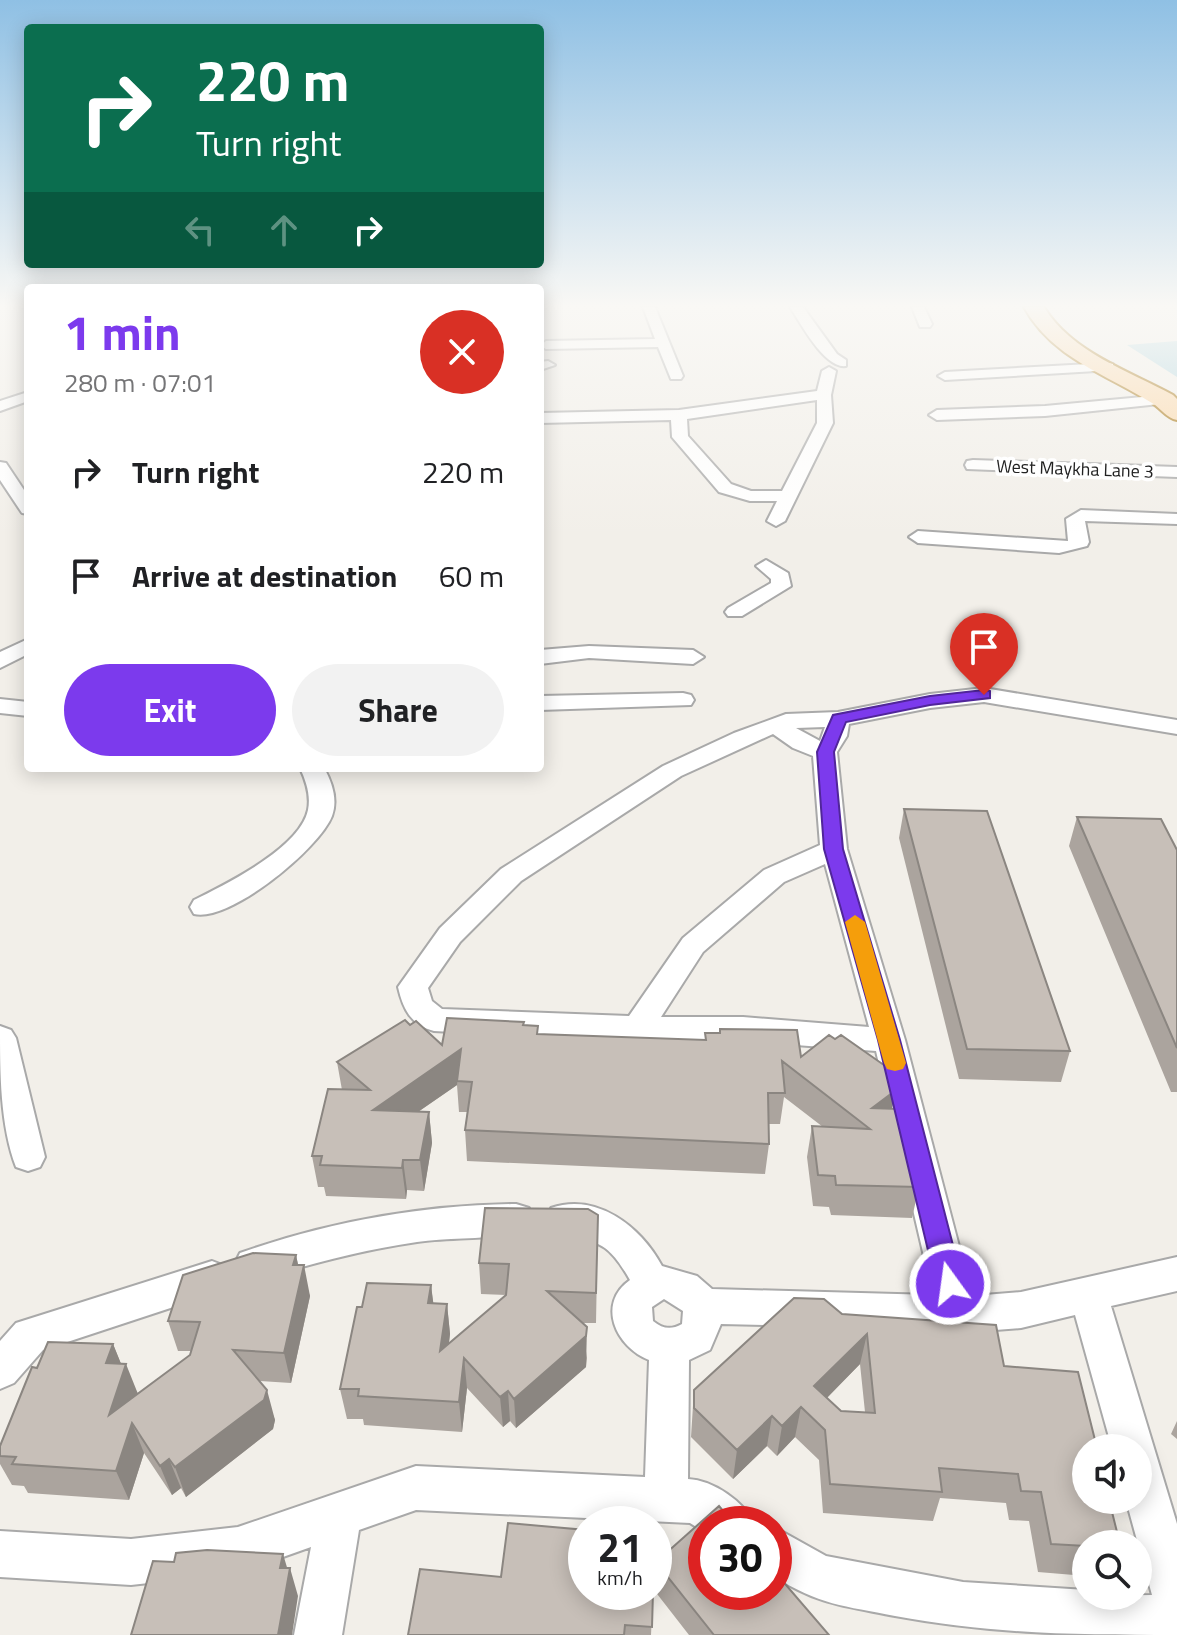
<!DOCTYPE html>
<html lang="en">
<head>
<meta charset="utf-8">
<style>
	body { margin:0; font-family:"Titillium Web",sans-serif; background:#f2f2f2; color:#202124; height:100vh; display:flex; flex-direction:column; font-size:30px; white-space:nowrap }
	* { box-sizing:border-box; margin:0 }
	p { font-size:26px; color:#757577 }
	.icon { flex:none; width:44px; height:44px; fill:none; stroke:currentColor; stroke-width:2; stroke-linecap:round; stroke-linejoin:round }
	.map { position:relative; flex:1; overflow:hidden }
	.drawer { position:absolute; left:24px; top:284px; width:520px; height:488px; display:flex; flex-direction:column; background:#fff; border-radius:8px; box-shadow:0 4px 20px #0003 }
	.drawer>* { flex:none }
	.guide { position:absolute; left:24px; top:24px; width:520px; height:244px; border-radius:8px; box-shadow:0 4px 20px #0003; background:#0b6e4f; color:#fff; overflow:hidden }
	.tools { position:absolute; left:1072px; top:1434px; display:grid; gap:16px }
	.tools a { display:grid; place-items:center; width:80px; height:80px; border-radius:50%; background:#fff; box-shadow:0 4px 20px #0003; font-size:40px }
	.speed { position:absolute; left:568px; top:1506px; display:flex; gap:16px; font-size:40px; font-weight:700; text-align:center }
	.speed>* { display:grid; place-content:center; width:104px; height:104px; border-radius:50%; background:#fff; box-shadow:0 4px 20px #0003; line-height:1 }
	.speed small { font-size:20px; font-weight:400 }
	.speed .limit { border:12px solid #d22; background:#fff; color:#111 }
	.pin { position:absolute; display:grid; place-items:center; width:68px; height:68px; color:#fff; margin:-82px -34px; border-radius:50% 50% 50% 0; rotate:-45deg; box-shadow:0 0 8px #0007 }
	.pin .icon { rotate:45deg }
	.me { position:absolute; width:88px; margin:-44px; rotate:346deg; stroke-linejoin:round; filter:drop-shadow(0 0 6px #0008) }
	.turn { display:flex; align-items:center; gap:28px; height:168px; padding:0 40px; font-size:36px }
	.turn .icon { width:104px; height:104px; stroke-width:2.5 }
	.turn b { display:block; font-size:56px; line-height:68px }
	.lanes { display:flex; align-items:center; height:76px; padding:0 40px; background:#0003; justify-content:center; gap:40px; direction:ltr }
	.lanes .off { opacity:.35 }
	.round { display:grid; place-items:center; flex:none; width:84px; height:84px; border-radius:42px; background:#f2f2f2 }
	.summary { display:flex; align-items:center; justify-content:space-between; height:136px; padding:0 40px }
	h1 { font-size:48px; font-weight:700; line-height:60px; color:#7c3aed }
	.action { display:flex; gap:16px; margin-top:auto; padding:16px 40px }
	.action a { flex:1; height:92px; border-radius:48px; background:#7c3aed; color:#fff; font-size:32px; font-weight:700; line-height:92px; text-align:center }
	.action a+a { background:#f2f2f2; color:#202124 }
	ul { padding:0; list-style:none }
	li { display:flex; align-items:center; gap:24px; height:104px; padding:0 40px }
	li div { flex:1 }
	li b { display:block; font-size:30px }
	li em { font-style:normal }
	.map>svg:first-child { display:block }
	.water { fill:#aad3df }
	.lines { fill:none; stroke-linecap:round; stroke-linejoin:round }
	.street-casing { stroke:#a9a9a9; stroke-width:4 }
	.primary-casing { stroke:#a06b00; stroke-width:4 }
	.street { fill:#fff; fill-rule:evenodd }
	.primary { fill:#fcd6a4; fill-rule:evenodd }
	.wall { fill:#aba49e; fill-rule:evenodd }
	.shaded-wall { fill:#8b8681 }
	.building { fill:#c7bfb8; stroke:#8b8681; stroke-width:2; fill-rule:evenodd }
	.route { fill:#7c3aed; stroke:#51269a; stroke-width:2 }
	.slow { fill:#f59e0b }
	.labels { text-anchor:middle; stroke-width:7; stroke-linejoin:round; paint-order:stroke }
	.far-street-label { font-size:18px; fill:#222; stroke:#fff }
</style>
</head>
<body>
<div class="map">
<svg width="1177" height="1635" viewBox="0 0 1177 1635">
	<rect width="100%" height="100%" fill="#f2efe9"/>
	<path class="water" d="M1177,341v36l-50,-32z"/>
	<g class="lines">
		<defs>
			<path id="street" d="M643,307h12l28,69 -2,3h-10l-13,-32 -112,2 -6,-3 6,-5 109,-2z
				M790,307h13l34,47 9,6v6c-21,3 -45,-42 -56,-59z
				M912,307h12l8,17 -2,3h-10z
				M540,362l8,-1 7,4 -15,5z
				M1108,363l5,1v6l-168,10 -7,-4 7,-4z
				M829,367l7,4 -5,24 2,28 -48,98 -9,5 -9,-5 10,-20h-27l-31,-9 -47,-55 -1,-17 -131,3v-10l139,-3 138,-19 5,-20zM817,400v23l-35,68h-31l-20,-7 -43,-48 -1,-17z
				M28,392v9l-28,10v-10z
				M1164,395l8,5 -3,3 -124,13 -108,4 -8,-5 8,-5 108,-4z
				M973,460l204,7v10l-210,-8 -2,-4 2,-4z
				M0,462l6,1 22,33v18l-6,-1 -22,-33z
				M1081,510l96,4v10l-92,-3 4,21 -2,4 -28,7 -141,-10 -9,-6 9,-6 150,10 -2,-22z
				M766,560l22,13 3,13 -49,30h-14l-3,-4 3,-4 43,-25v-4l-15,-13z
				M28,639v15l-28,14v-16z
				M589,646l104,4 11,7 -11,7 -104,-6 -49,6v-14z
				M984,688l193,32v14l-193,-32 -54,6 -81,16 -2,12 -10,16 10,97 58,191 67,256 49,-4 156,-35v34l-66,15 66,218v111c-98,0 -185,-1 -282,-19 -50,-10 -77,-11 -121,-40v-49l52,29 137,26 123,8v6l66,-1 -26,-95h12v-52h-26l-37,-133 -54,13 -64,5 -59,-5 -177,-4 -11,26 -21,10 -1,119c25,1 57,23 66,45h-48v9l-16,-10 -274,-13 -57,20 -17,105h-48l17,-88 -73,26 -107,12 -131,-8v-46l131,8 107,-12 178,-61 229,11 4,-117c-33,-13 -53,-56 -19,-80 -26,-46 -36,-35 -79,-50l-5,-11 5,-11c46,-16 90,19 111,58l35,10 15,13 221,6 -57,-244 -133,-10 -187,-3 -122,-7c-23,-6 -31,-22 -36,-44l42,-59 61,-59 162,-103 71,-33 52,-19 52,-2 92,-18zM825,727l-5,14 -24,-13zM773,734l20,14 20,8 7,89 -56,25 -81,68 -54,78 -187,-7 -10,-8 -4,-13 32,-46 61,-61 160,-105zM825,864l44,163 -126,-10h-82l42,-65 81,-70zM664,1299l19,12 -1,13c-11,6 -19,5 -29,-3l-1,-14z
				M683,693l8,2 3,5 -3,5 -151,5v-14z
				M0,699l28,3v14l-28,-3z
				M300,768h24c8,14 14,32 8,48 -13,33 -103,107 -138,98l-4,-7 4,-7c32,-16 106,-52 114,-90 3,-15 -2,-29 -8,-42z
				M0,1026l11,4 5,8 29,119 -5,10 -12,4 -12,-4c-16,-42 -16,-95 -16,-141z
				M516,1204l13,4 5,11 -5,11c-30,10 -78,7 -112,12 -56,8 -110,23 -164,39l-13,-4 -6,-12 6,-12c88,-31 183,-48 276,-49z
				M212,1261l13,5 6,12 -6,12 -182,60 -29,33 -14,6v-48l16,-18z"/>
			<path id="primary" d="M1024,307h20c27,45 85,64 129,88l4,4v21c-11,-2 -15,-11 -25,-17 -46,-29 -100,-45 -128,-96z"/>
		</defs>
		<use href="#street" class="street-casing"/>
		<use href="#primary" class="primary-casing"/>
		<use href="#street" class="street"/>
		<use href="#primary" class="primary"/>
	</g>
	<path class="wall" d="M904,809l166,242 -9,31 -102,-3 -60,-241z
		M1077,817l100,33v242h-6l-102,-246z
		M524,1022v3l14,1v8l167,6v-7l96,24 95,33 -4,19 27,78 -7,31 -81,-3 -2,-8 -16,-1 -6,-49 5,-31 11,1 -39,-30 -4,27h-11v20l-4,30 -298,-13 -2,-31 2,-18h-8l-2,-27 -39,27h11l3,31 -8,48 -17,-1 -1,9 -80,-3 -2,-9h-6l-6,-31 30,-66 -5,-28 73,-37 32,20z
		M598,1215l-2,108h-14l5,35 -1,9 -70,61 -6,-7 -7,6 -36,-39 -5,44 -98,-7 -1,-6h-16l-7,-30 22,-82 69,-22 2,18 14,1 3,30 -1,9 57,-48 -25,-1 -2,-31z
		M296,1255l2,10 12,31 -19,87 -31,-2 15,39 -2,9 -87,68 -5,-9 -9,7 -28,-42 -15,47 -101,-7 -4,-7 -12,-1 -12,-21v-18l37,-78 76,-24 8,20 17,30 52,-39 1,-4h-13l-10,-30z
		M842,1314l162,52 82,178v32l-48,-4 -9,-51 -20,-1 -3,-17 -66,-5 -7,23 -110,-8 -4,-53 -24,-23 -18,19 -10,-10 -34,33 -42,-42 3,-47zM860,1364l5,48 -24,-1 -14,-13z
		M1177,1421v18l-6,-5z
		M656,1562l173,73h-140l-35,-45z
		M653,1592l-2,43h-243z"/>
	<path class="shaded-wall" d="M461,1049l-4,36 -80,55 -4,-30z
		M896,1090l-7,31 -17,-13z
		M429,1112l3,31 -8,48 -4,-31z
		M403,1160l4,30 -1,9 -4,-31z
		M296,1255l5,23 3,-13 6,31 -19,87 -7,-30 9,-88z
		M431,1285l4,31 -7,-13z
		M447,1304l3,30 -6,47 -4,-30z
		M587,1327l-1,40 -70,61 -2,-29z
		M867,1334l-7,30 -51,52 5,-30z
		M113,1344l11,27 2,-7 12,30 -29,21 -3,-52z
		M464,1358l3,30 -5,44 -3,-30z
		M267,1390l8,30 -2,9 -87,68 -11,-30z
		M508,1391l2,30 -7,6 -3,-30z
		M801,1407l-6,30 -18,19 5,-30z
		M772,1416l-5,30 -34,33 4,-29z
		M132,1423l12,30 -15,47 -13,-29z
		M169,1459l12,29 -9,7 -12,-29z
		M283,1554l6,20 1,-6 8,28 -6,39h-14l2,-67z"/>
	<path class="building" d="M904,809l83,2 83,240 -103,-2z
		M1077,817l84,2 16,31v198z
		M447,1018l77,4 -1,3 15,1 -1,8 169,6 -1,-7h15v-4l77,1 4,27 28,-22 6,4 6,-4 50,35 5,20 -24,18 28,1 19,78 -83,-2 -1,-9 -17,-1 -6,-49 58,3 -88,-68 3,32h-17l1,51 -304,-14 7,-48 -15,-1 4,-32 -88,61 56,2 -9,48h-17l-1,8 -82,-3 2,-9h-10l16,-67 42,1 -33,-28 68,-42 5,5 6,-4 26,24z
		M485,1208l103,1 10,6 -2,78 -49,-2 40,36 -1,9 -72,63 -6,-8 -8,6 -36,-39 -5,44 -101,-6 1,-7h-19l17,-82h5l5,-24 64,2 -3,18 19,1 -7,47 66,-56 3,-31 -30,-1z
		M253,1253l43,2 -3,10h11l-20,88 -51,-3 34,40 -3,10 -89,67 -6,-8 -9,7 -28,-43 -16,48 -104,-7 4,-7 -16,-1v-10l32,-79 5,1 11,-26 65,2 -7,19 20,1 -17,51 81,-60 10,-33 -32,-1 15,-46z
		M794,1298l30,1 18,15 154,11 8,41 74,6 19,76h-11v52h23l11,44h-34v2l-35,-2 -10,-52 -20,-1 -3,-17 -79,-6 3,24 -112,-8 -5,-54 -24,-23 -19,19 -10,-10 -35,34 -43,-42v-18zM867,1334l8,79 -34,-2 -27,-25z
		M719,1506l15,18h-28v68h68v-21l55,64h-115l-58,-73z
		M508,1523l78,7v62h67l-1,35 -27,-2 -1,10h-216l12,-66 81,8z
		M654,1536h1l-1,33z
		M207,1550l76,4 -3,14h10l-12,67h-147l22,-74 21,1 2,-9z"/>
	<linearGradient id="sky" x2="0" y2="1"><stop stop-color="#8fc0e4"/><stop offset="0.57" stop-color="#f9f8f5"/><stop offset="1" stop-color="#f9f8f5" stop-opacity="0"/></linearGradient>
	<rect width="1177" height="536" fill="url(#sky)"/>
	<path class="route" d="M984,690l6,1v7l-60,7 -84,17 -12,30 9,97 57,191 63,244 -4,9 -9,3 -10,-3 -4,-9 -58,-244 -54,-191 -7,-97 16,-37 97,-19z"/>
	<path class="slow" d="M855,915l10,7 41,141 -3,6 -8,2 -8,-2 -3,-6 -39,-141z"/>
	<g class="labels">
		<g class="far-street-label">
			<text transform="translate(1075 469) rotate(2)" y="6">West Maykha Lane 3</text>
		</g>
	</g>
</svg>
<div class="tools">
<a><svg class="icon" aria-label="sound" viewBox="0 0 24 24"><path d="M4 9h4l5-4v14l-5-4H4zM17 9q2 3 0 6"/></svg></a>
<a><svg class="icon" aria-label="search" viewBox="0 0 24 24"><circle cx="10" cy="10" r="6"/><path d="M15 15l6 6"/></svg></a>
</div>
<div class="speed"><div>21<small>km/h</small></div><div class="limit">30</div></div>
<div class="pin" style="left:984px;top:695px;background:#d93025"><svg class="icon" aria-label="arrive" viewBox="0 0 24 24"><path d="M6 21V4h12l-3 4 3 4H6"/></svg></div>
<svg class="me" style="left:950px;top:1284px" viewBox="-20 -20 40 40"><circle r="17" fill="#7c3aed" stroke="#fff" stroke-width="3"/><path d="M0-11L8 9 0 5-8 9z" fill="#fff"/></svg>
<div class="guide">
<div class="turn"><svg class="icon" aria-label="right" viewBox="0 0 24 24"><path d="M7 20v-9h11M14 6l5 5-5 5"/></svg><div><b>220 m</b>Turn right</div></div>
<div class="lanes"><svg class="icon off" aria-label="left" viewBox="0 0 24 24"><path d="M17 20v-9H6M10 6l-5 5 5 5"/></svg><svg class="icon off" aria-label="ahead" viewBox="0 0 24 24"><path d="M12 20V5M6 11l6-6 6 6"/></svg><svg class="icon" aria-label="right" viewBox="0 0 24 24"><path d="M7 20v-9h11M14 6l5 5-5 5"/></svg></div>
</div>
<section class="drawer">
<div class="summary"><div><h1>1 min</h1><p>280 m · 07:01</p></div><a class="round" style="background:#d93025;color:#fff"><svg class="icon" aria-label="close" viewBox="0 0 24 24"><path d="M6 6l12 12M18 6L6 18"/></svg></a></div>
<ul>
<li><svg class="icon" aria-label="right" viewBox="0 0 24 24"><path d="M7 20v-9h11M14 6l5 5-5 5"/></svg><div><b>Turn right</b></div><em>220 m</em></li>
<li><svg class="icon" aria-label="arrive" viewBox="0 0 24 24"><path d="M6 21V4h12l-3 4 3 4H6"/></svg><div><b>Arrive at destination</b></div><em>60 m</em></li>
</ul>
<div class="action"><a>Exit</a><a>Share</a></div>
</section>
</div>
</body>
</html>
